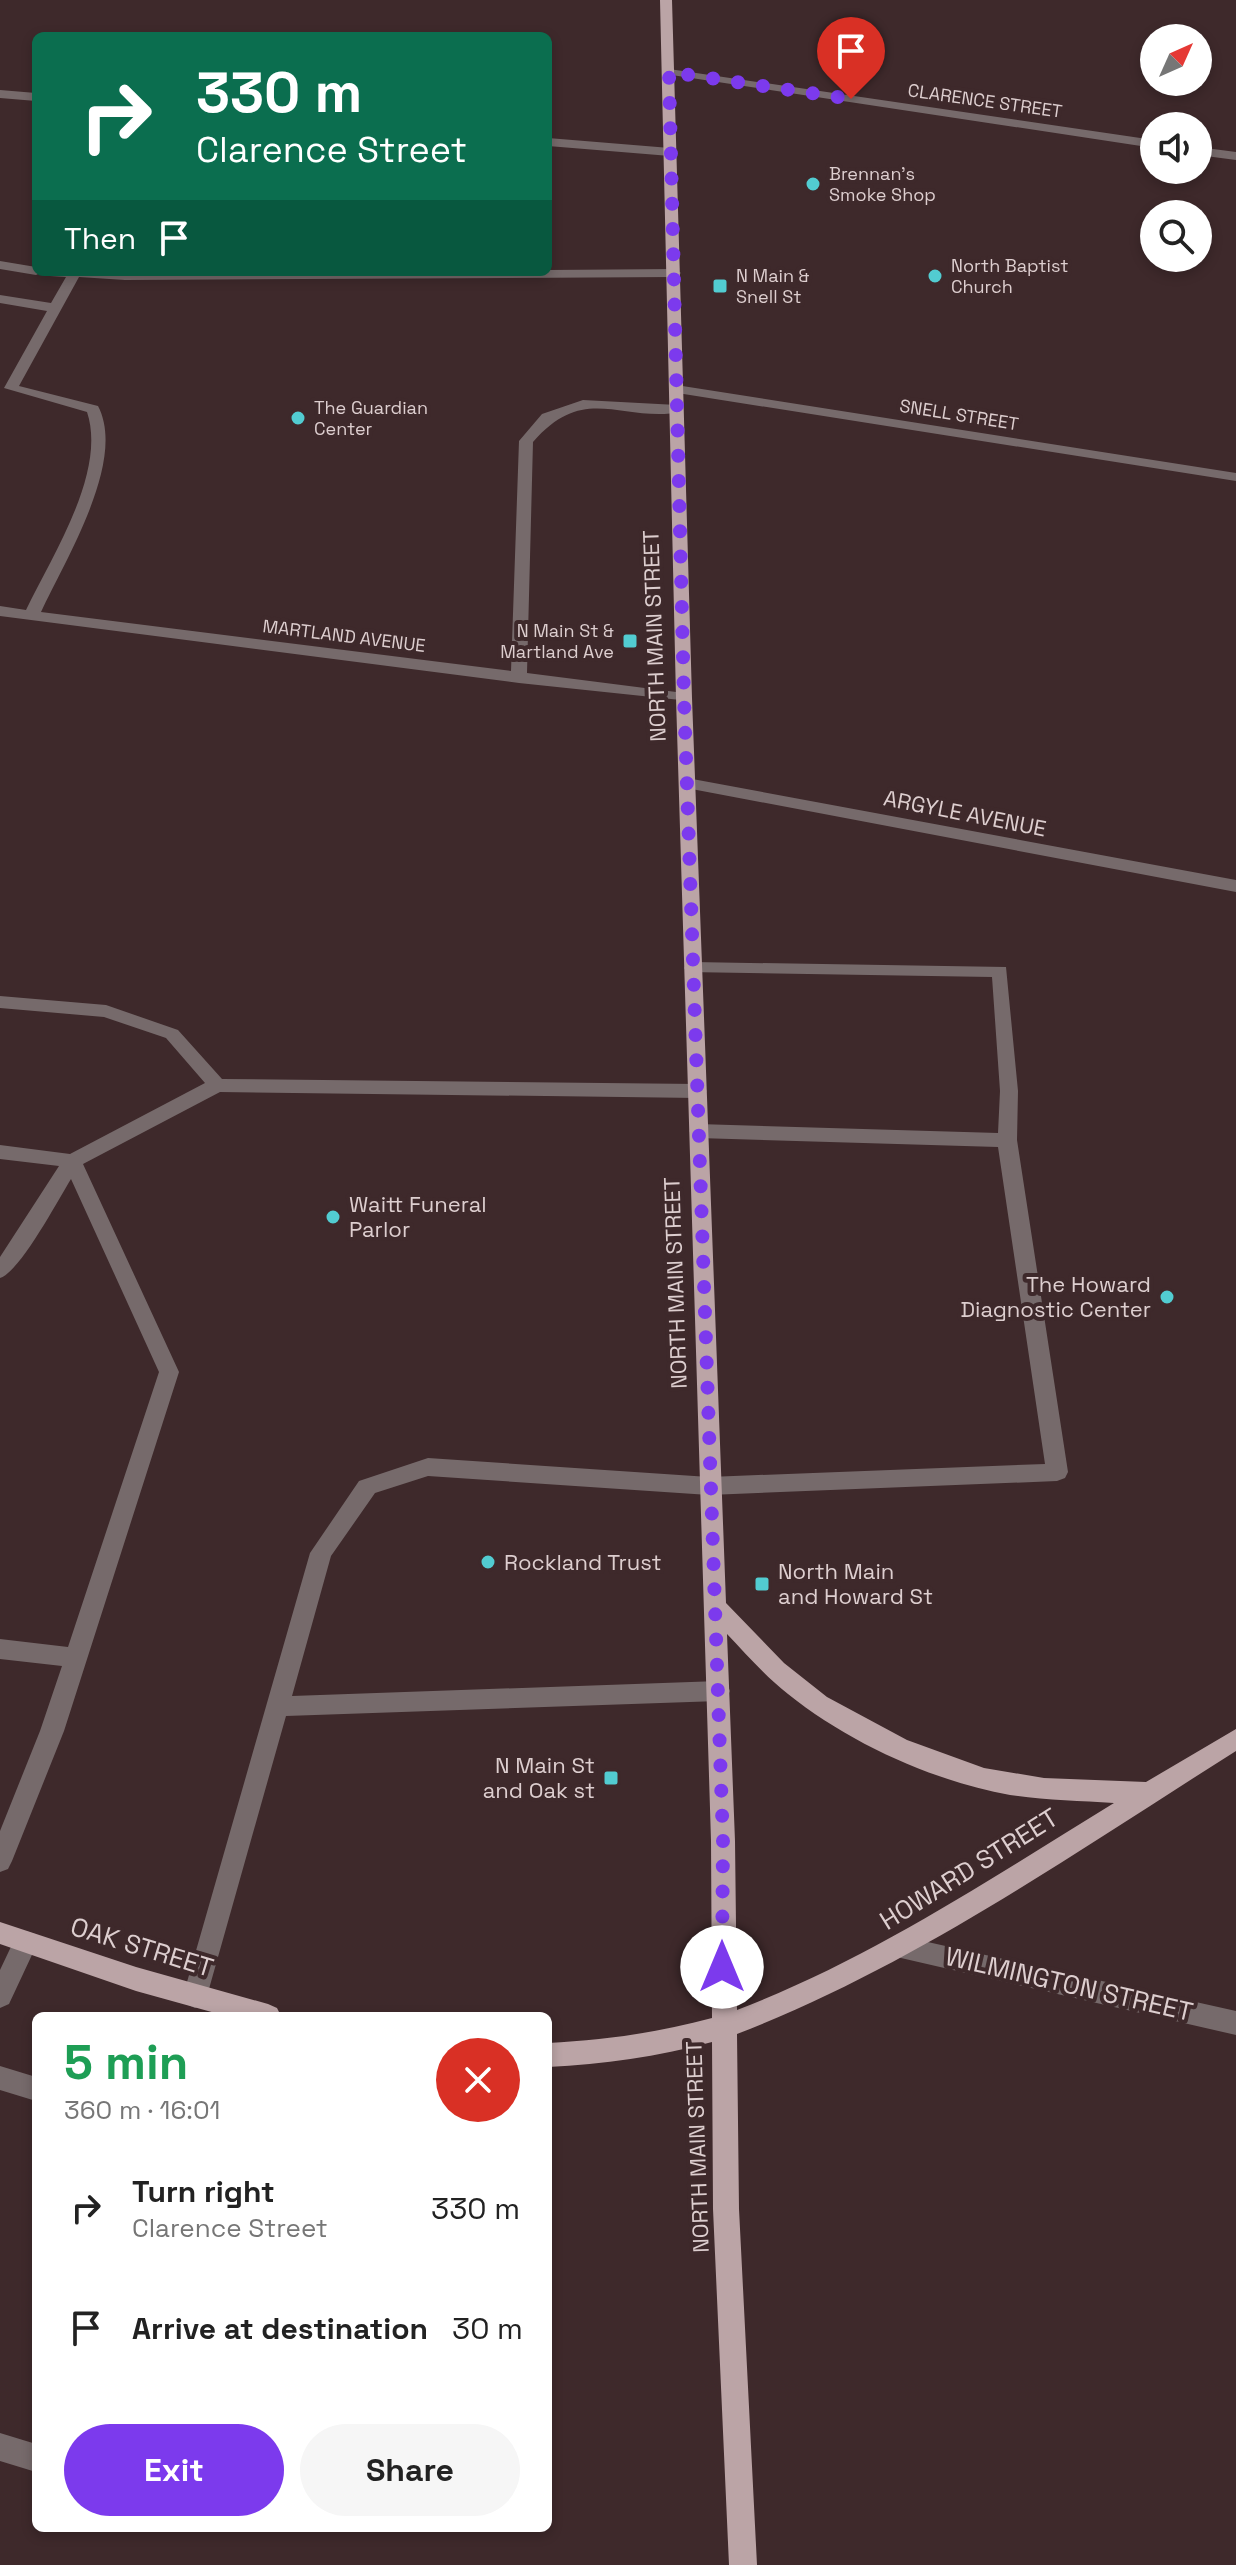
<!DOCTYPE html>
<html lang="en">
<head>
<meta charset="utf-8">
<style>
	body { margin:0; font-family:"Space Grotesk",sans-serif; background:#f6f6f6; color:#222; height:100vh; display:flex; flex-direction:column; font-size:30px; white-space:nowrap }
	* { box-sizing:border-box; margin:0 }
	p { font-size:26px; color:#767676 }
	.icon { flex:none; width:44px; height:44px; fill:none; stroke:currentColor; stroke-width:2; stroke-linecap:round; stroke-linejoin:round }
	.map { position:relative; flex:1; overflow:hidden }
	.sheet { position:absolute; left:32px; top:2012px; width:520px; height:520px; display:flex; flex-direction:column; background:#fff; border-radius:12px; box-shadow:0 4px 12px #0003 }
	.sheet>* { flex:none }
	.top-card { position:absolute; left:32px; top:32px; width:520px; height:244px; border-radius:12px; box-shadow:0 4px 12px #0003; background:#0b6e4f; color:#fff; overflow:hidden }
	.needle { width:52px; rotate:45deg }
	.tools { position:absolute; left:1140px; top:24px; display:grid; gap:16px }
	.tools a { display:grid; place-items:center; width:72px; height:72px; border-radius:50%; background:#fff; box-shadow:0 4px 12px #0003; font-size:40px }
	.pin { position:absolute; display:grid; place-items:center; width:68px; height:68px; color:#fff; margin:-82px -34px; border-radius:50% 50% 50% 0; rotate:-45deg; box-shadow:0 0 8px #0007 }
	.pin .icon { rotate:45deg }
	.me { position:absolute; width:88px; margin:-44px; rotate:0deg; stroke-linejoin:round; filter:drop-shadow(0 0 6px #0008) }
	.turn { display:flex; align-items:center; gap:28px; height:168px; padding:0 32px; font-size:36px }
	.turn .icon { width:104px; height:104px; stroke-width:2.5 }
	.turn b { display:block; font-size:56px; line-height:68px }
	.then { display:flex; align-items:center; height:76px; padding:0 32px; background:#0003; gap:16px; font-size:30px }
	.round { display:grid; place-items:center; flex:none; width:84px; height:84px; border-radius:42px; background:#f6f6f6 }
	.head { display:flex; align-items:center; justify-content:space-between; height:136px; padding:0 32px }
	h1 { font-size:48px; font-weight:800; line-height:60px; color:#1e9e55 }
	.button { display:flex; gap:16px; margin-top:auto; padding:16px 32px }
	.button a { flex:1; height:92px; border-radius:48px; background:#7c3aed; color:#fff; font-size:32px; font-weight:800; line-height:92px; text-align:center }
	.button a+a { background:#f6f6f6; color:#222 }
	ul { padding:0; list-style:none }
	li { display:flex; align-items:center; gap:24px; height:120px; padding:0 32px }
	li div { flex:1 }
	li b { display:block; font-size:30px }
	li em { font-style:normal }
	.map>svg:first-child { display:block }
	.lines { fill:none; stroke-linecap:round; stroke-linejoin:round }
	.minor { fill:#766a6b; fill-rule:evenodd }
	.major { fill:#bba4a6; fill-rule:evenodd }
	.route { stroke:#7c3aed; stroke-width:14; stroke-dasharray:0 25.2 }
	.poi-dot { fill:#52ccd1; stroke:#3e292b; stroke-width:3 }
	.labels { text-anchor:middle; stroke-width:8; stroke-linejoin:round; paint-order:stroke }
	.far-street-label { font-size:18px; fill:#ddcecf; stroke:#3e292b }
	.far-poi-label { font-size:18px; fill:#ddcecf; stroke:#3e292b; text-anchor:start }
	.street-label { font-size:22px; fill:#ddcecf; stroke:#3e292b }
	.poi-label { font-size:22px; fill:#ddcecf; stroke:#3e292b; text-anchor:start }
	.near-street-label { font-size:26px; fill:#ddcecf; stroke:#3e292b }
</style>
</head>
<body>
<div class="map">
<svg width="1236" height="2565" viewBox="0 0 1236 2565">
	<rect width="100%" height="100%" fill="#3e292b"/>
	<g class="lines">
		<path class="minor" d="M669,69l485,71v8l-489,-74 -2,-2z
			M0,90l36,3v8l-36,-3z
			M548,138l122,10 6,4 -6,4 -122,-10z
			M1198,147l38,5v8l-38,-5z
			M0,261l36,6v5h6l-6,3 -36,-6z
			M548,270l127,-1 6,4 -6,4 -550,3 -46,-3 -60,109 79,20c29,55 -33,154 -57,206l470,59 8,-230 23,-27 41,-14 94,5 5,1v6c-62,11 -97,-30 -149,30l-6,231 157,20 6,2v6l-171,-18 -519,-67v-10l26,4c26,-54 81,-138 61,-198l-83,-24 43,-77 -47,-8v-8l51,8 15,-26 -16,-1 -6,-4z
			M676,385l560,88v8l-565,-89 -2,-3z
			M687,778l549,102v12l-555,-105 -2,-4 2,-4z
			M693,962l313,5 12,124 -1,49 51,332 -3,6 -8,3 -348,14 -281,-19 -53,17 -44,63 -39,140 427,-15 8,3 3,7 -3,7 -8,3 -433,15 -79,280 -3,8 -9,4 -9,-4 -3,-8 127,-443 49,-72 69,-23 281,19 336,-13 -47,-317 -300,-9 -9,-7 9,-7 300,9 2,-42 -8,-114 -305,-5 -3,-4 3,-4z
			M0,996l106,9 72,25 44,49 476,5 9,7 -9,7 -478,-6 -137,72 96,208 -115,359 -52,130 -4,8 -8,3v-41l40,-100 22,-65 -62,-7v-20l68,8 91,-275 -88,-193c-13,21 -51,93 -71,99v-21l59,-91 -59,-7v-14l70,9 135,-71 -39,-45 -62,-21 -104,-9z
			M26,1931l9,3 3,8 -29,62 -9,4v-38l17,-36z
			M901,1936l335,75v24l-335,-77 -9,-3 -3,-8 3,-8z
			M0,2066l36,11v24l-36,-11z
			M0,2433l36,11v28l-36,-11z"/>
		<path class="major" d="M660,0h12l20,698 34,905 58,60 43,34 80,43 77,28 60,10 102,4 90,-53v22c-162,102 -320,214 -499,283l2,175 18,356h-28l-16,-356 -1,-167c-55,15 -108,22 -164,25v-24c56,-3 109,-10 164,-25l-1,-177 -35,-1143zM727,1634c20,21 39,43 61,60 61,49 145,87 222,101 34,5 69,6 104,8 -122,75 -243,156 -377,207l-2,-169z
			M0,1922l136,45 132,37 9,4 4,8h-55l-90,-25 -136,-47z"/>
	</g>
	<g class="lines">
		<path class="route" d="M722,1967l1,-126 -39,-1143 -15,-626 182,27"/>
	</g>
	<g class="poi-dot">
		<circle cx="813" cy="184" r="8"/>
		<circle cx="935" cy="276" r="8"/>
		<rect x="712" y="278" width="16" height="16" rx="4"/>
		<circle cx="298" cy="418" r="8"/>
		<rect x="622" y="633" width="16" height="16" rx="4"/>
		<circle cx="333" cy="1217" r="8"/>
		<circle cx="1167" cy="1297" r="8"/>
		<circle cx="488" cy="1562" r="8"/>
		<rect x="754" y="1576" width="16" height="16" rx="4"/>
		<rect x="603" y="1770" width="16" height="16" rx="4"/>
	</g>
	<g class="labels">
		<g class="far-street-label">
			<text transform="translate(985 101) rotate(8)" y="6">CLARENCE STREET</text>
			<text transform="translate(959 415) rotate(9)" y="6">SNELL STREET</text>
			<text transform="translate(344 636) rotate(7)" y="6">MARTLAND AVENUE</text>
		</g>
		<g class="far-poi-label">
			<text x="829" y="180">Brennan's<tspan x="829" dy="21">Smoke Shop</tspan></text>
			<text x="951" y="272">North Baptist<tspan x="951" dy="21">Church</tspan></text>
			<text x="736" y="282">N Main &amp;<tspan x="736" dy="21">Snell St</tspan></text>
			<text x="314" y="414">The Guardian<tspan x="314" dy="21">Center</tspan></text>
			<text x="614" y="637" text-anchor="end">N Main St &amp;<tspan x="614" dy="21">Martland Ave</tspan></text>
		</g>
		<g class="street-label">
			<text transform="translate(654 636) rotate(-92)" y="8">NORTH MAIN STREET</text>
			<text transform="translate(965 813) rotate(11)" y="8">ARGYLE AVENUE</text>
			<text transform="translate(675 1283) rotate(-92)" y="8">NORTH MAIN STREET</text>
			<text transform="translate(697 2147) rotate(-92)" y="8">NORTH MAIN STREET</text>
		</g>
		<g class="poi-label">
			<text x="349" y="1212">Waitt Funeral<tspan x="349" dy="25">Parlor</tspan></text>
			<text x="1151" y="1292" text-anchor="end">The Howard<tspan x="1151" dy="25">Diagnostic Center</tspan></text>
			<text x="504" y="1570">Rockland Trust</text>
			<text x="778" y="1579">North Main<tspan x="778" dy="25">and Howard St</tspan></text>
			<text x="595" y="1773" text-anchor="end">N Main St<tspan x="595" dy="25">and Oak st</tspan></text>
		</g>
		<g class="near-street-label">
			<text transform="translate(969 1869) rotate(-32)" y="9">HOWARD STREET</text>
			<text transform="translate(142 1947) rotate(17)" y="9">OAK STREET</text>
			<text transform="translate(1069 1984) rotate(13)" y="9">WILMINGTON STREET</text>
		</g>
	</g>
</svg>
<div class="tools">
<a><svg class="needle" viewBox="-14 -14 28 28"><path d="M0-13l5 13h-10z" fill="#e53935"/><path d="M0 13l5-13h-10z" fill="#767676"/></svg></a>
<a><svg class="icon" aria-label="sound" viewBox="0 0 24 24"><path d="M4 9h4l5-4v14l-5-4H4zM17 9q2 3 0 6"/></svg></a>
<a><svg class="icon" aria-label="search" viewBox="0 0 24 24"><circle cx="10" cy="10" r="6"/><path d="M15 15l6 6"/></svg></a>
</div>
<div class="pin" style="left:851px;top:99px;background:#d93025"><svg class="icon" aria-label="arrive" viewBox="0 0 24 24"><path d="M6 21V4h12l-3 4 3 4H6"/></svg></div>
<svg class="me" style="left:722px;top:1967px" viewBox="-20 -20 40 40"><circle r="19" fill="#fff"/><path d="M0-13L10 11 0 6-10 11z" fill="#7c3aed"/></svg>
<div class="top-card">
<div class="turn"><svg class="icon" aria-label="right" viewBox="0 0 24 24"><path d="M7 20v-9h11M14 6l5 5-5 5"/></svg><div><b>330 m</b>Clarence Street</div></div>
<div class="then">Then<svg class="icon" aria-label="arrive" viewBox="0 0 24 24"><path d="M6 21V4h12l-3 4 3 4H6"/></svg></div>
</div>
<section class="sheet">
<div class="head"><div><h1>5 min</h1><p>360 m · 16:01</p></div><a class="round" style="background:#d93025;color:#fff"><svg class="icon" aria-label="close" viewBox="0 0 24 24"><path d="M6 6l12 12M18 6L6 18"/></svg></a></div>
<ul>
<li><svg class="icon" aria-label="right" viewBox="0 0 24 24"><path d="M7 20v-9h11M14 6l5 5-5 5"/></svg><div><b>Turn right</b><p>Clarence Street</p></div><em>330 m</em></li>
<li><svg class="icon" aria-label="arrive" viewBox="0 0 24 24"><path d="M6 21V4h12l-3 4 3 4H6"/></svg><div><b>Arrive at destination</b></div><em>30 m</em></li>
</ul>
<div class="button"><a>Exit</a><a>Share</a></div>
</section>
</div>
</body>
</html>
